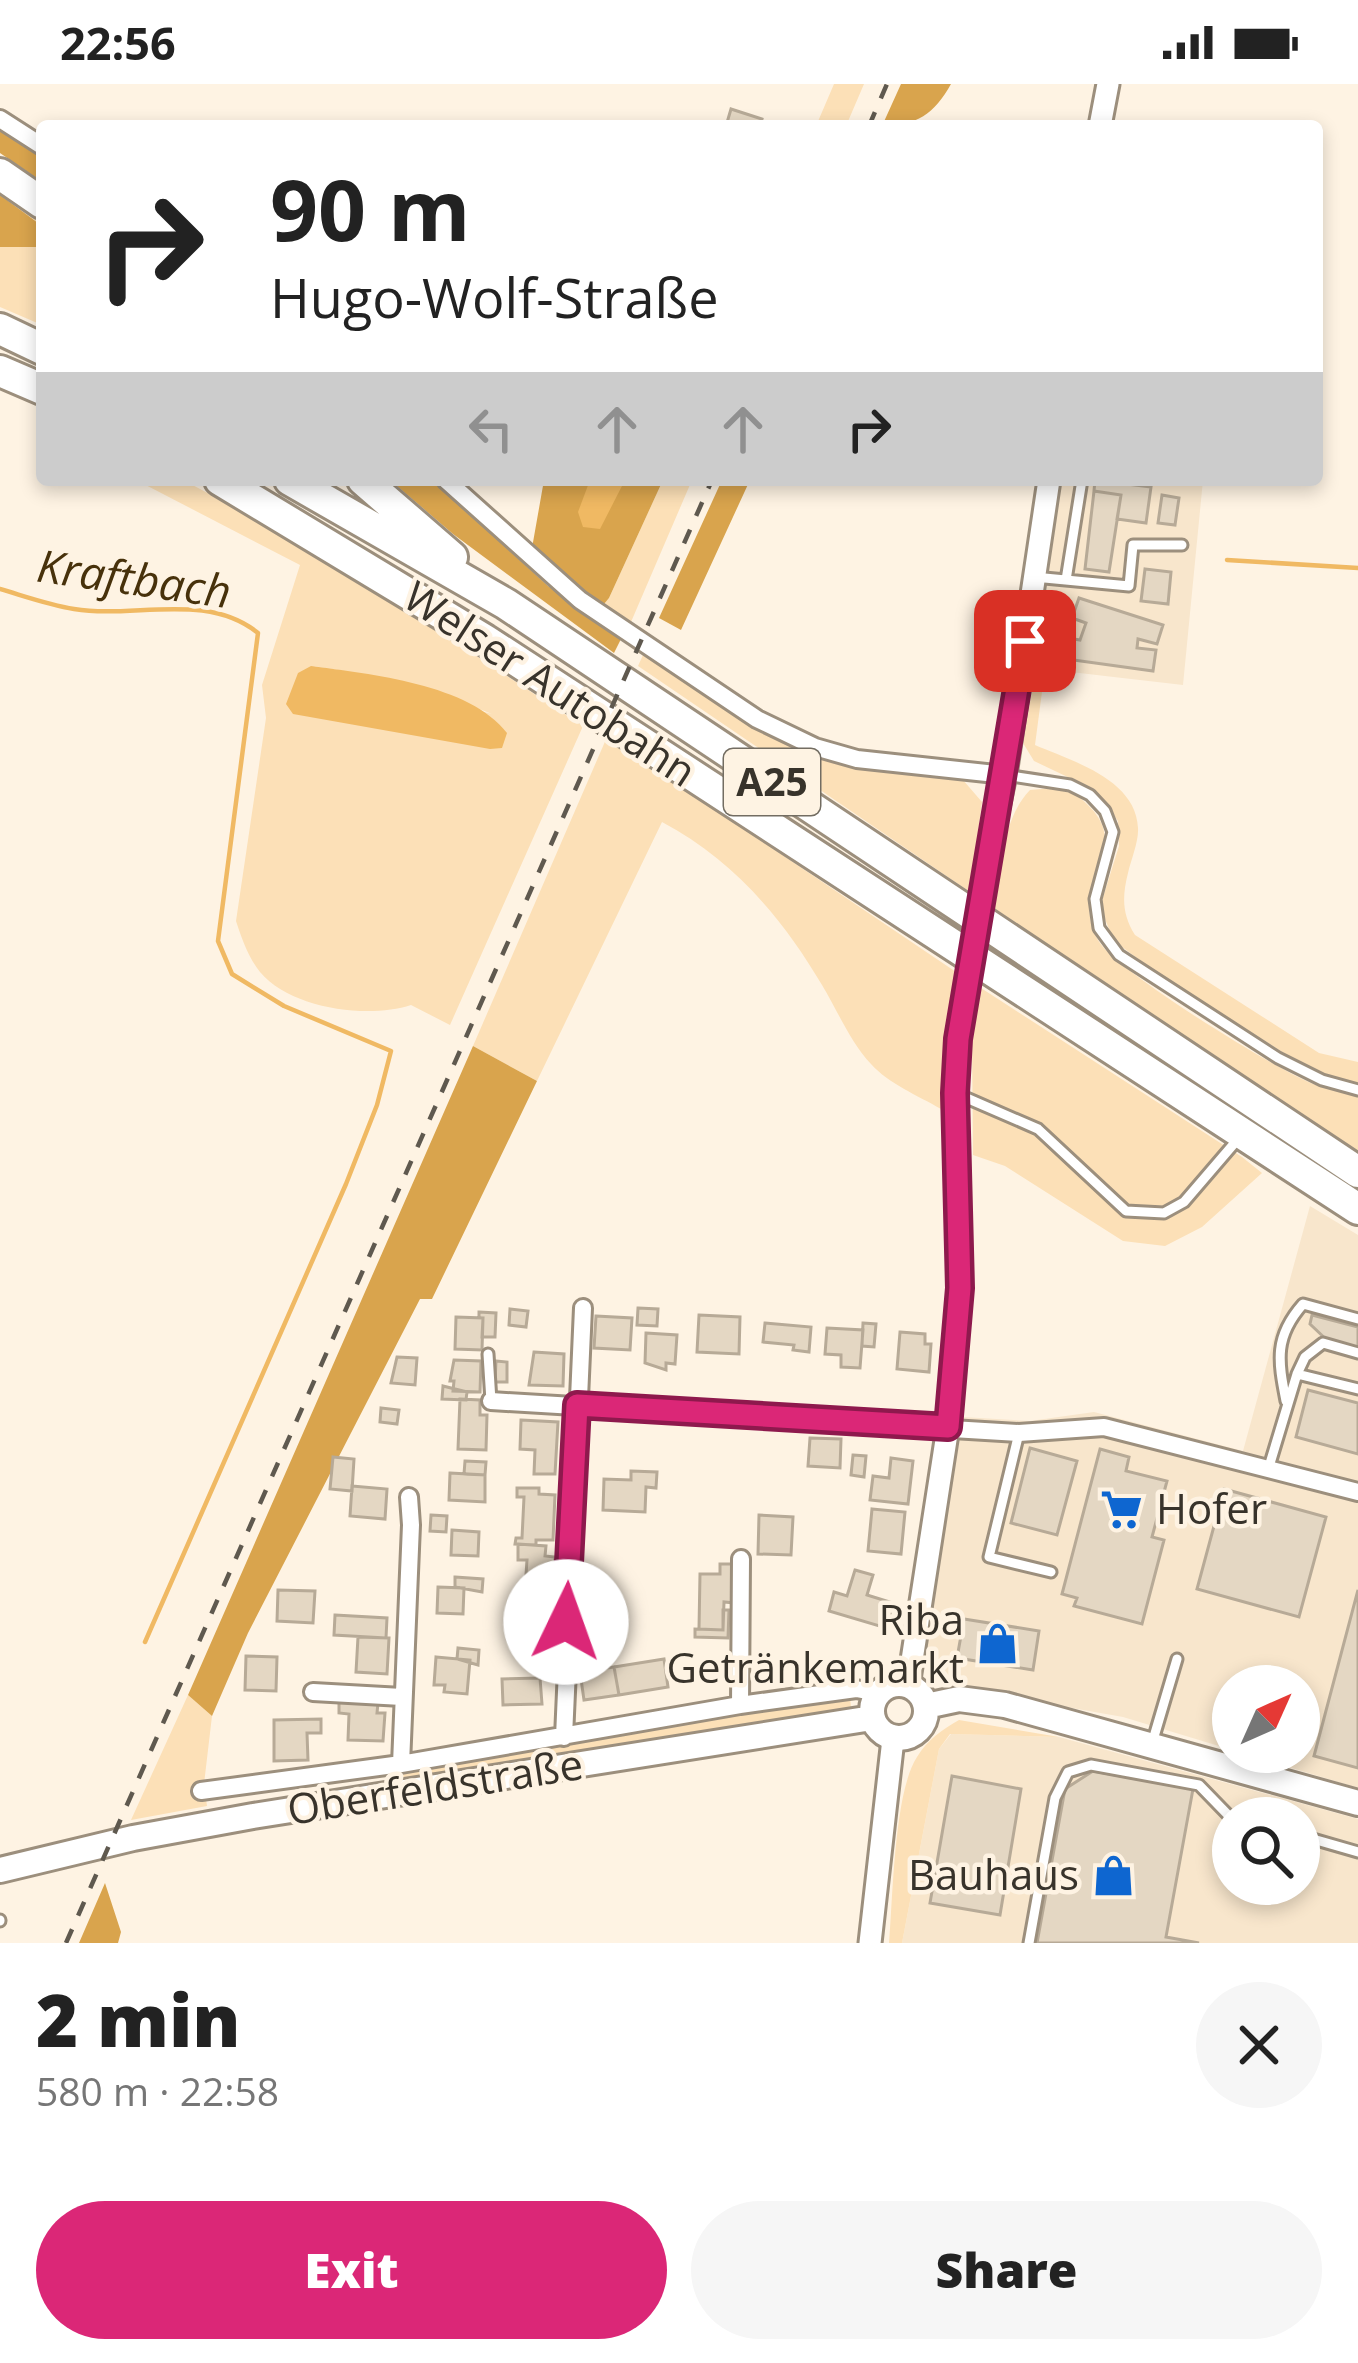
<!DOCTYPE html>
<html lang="en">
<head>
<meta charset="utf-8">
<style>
	body { margin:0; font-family:"Open Sans",sans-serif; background:#f6f6f6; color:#222; height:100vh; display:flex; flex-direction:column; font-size:45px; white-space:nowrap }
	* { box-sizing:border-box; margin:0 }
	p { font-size:39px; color:#767676 }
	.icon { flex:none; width:66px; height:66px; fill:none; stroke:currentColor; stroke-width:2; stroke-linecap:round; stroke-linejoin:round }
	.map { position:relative; height:1859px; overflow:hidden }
	.drawer { display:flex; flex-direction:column; background:#fff; flex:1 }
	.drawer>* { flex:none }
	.guide { position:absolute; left:36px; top:36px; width:1287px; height:366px; border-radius:12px; box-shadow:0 6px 18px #0003; background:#fff; color:#222; overflow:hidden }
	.needle { width:78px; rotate:45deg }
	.tools { position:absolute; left:1212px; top:1581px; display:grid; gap:24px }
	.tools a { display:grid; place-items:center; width:108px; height:108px; border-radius:50%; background:#fff; box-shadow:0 6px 18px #0003; font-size:60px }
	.pin { position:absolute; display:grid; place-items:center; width:102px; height:102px; color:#fff; margin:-51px; border-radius:24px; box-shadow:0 6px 18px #0006 }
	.me { position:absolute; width:132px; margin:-66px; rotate:3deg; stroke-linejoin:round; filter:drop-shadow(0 0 9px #0008) }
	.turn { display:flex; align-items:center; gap:42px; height:252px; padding:0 36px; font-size:54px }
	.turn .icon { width:156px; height:156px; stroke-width:2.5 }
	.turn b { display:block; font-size:84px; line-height:102px }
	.lanes { display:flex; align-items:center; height:114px; padding:0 36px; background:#0003; justify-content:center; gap:60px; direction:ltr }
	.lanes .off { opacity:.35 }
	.round { display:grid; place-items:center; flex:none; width:126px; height:126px; border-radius:63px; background:#f6f6f6 }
	.summary { display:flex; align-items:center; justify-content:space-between; height:204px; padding:0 36px }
	h1 { font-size:72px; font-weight:800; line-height:90px }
	.button { display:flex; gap:24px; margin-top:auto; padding:24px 36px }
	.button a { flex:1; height:138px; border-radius:72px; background:#db2777; color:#fff; font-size:48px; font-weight:800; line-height:138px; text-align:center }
	.button a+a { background:#f6f6f6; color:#222 }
	.status { display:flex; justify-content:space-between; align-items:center; height:84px; padding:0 60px; background:#fff; direction:ltr }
	.status svg { height:33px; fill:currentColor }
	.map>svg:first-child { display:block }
	.built { fill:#f8e6cc; fill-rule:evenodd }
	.green { fill:#fce0b7; fill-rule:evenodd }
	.forest { fill:#d9a44d }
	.water { fill:#f0b963 }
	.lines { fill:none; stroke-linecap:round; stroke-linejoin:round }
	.stream { stroke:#f0b963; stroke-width:4.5 }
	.building { fill:#e4d7c3; stroke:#b7aa97; stroke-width:3 }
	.service-casing { stroke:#9c8f7d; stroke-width:15 }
	.minor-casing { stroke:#9c8f7d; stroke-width:22 }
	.tertiary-casing { stroke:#9c8f7d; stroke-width:27 }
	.secondary-casing { stroke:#9c8f7d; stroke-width:30 }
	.motorway-casing { stroke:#9c8f7d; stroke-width:36 }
	.service { stroke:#fff; stroke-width:9 }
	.minor { stroke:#fff; stroke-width:16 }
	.tertiary { stroke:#fff; stroke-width:21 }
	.secondary { stroke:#fff; stroke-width:24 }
	.motorway { stroke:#fff; stroke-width:30 }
	.rail { stroke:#5f594f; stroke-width:4.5; stroke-dasharray:15 15; stroke-linecap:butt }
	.tertiary-bridge-casing { stroke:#9c8f7d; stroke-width:27; stroke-linecap:butt }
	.tertiary-bridge { stroke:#fff; stroke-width:21 }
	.route-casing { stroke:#8e194d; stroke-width:30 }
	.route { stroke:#db2777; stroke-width:21 }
	.labels { text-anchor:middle; stroke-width:9; stroke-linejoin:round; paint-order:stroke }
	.shield { fill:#fef3e3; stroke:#736d62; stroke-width:3 }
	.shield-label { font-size:39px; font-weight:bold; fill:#38332b }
	.street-label { font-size:42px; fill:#38332b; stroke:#fef3e3 }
	.poi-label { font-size:42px; fill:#38332b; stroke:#fef3e3; text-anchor:end }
	.water-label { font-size:45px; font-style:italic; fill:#47310b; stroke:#fef3e3 }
</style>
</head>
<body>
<div class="status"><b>22:56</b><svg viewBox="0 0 49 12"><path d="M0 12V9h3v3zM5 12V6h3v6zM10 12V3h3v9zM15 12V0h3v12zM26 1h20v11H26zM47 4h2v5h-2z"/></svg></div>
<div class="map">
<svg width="1358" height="1859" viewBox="0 0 1358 1859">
	<rect width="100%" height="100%" fill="#fef3e3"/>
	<path class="built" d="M1060,396h143l-20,205 -147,-17z
		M1310,1122l48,29v553l-235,-71 -85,-15 -89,-21 -13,-7 -10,-18 36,-239 68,4 64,-9 149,39zM1233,1602h66v66h-66z
		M951,1650l108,3 299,82v124h-456l37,-194zM1233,1734h66v66h-66z"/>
	<path class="green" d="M834,0h30l-18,42h-30z
		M0,105l42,29v107l-42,-18z
		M136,396h47l129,68 271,178 -133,299 -39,-20c-43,14 -120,4 -151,-33 -12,-15 -18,-33 -24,-51l30,-203 -4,-33 38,-120zM312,582c64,9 120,23 180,48z
		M663,396h29l-64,149 -29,-19 10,-12z
		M643,571l122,77 70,29 128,19 19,22 -12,90 -332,-226z
		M1036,584l9,1 -10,76c37,16 101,34 103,83 1,13 -7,32 -10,45 -6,24 -6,41 7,62l184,118 39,9v23l-44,-13 -157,-99 -43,-32 -14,-34 19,-61 -1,-25 -23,-31 -61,-29 -11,-18z
		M607,653l349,235 -10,65 -5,72c-24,-14 -52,-25 -70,-45 -20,-21 -34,-54 -49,-79 -40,-68 -90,-126 -160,-163l-125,259 -64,-35z
		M1064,703c90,55 -1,92 34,153 16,30 179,130 215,144 14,5 30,7 45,10v59l-174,-110 -190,-135c7,-39 8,-89 36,-118z
		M981,904l261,169 20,16 -60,54 -37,19 -42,-5 -118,-75 -32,-11 -1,-114z
		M188,1611l24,21 -8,68 3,22 -76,14z
		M850,1612l1,12 -39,12 -418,67 1,-11 241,-51z
		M959,1636l100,17 -109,-3 -11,15 -37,194h-13c4,-45 5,-151 28,-186 10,-17 26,-28 42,-37z"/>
	<path class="forest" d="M901,0h50c-17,30 -34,42 -69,42z
		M0,41l42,26v31l-42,-29z
		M0,111l42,31v21h-42z
		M390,396h43l115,106 74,51 -8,16 -161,-119z
		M544,396h119l-54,118 -10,12 -67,-62z
		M722,396h28l-69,150 -22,-12z
		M473,962l64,35 -105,218h-12l-172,334 -36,83 -24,-21z
		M105,1799l16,49 -3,11h-39z"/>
	<path class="water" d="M590,396h30l3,4 -23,45 -17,-2 -5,-15z
		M311,582c59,8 159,18 196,67l-5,15 -12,1 -197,-35 -7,-10 12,-31z"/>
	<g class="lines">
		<path class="stream" d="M1227,476l131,8
			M0,505c24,7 49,16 74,20 60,10 132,-18 184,24l-40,308 14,33 52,32 107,45 -14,54 -31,79 -201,458"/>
	</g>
	<path class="building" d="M731,25l31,10 -2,7h-34z
		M1095,396l56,7 -5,36 -29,-4 4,-24 -27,-4z
		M1094,407l27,4 -12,77 -24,-3z
		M1162,411l17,3 -4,27 -17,-2z
		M1145,485l26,3 -3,32 -27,-3z
		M1079,514l84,27 -6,19 -19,-5 -1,9 19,2 -3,21 -94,-13 3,-21 18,3 6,-17 -14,-5z
		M638,1224l20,1 -1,17 -20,-1z
		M510,1225l18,2 -2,16 -17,-2z
		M479,1228l17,1 -1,24h-13l1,-19h-4z
		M699,1231l41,2 -1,37 -42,-2z
		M1312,1231l46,12v23l-28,-7 -20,-19z
		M596,1232l36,2 -2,32 -36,-2z
		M456,1233l27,1 -1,32 -27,-1z
		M765,1239l46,4 -2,25 -16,-2 1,-5 -31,-3z
		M863,1239l13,1 -2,23 -12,-1z
		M827,1244l36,2 -3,38 -19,-1v-12l-16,-1z
		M900,1248l25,2v10h6l-2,28 -32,-3z
		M646,1249l31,2 -2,29 -9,-1v7l-21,-7z
		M534,1268l30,2 -1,32 -34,-1z
		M397,1273l20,1 -2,27 -24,-2z
		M454,1276l27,1 -1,31 -27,-1 1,-10h-4z
		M496,1277l11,1v20h-12z
		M443,1302l24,6 -1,8 -24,-1z
		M1308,1306l50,13v51l-62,-17z
		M460,1315l20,1v15h7l-1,35 -28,-1z
		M381,1324l18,2 -2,14 -17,-2z
		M521,1336l37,2 -3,52h-21l1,-24 -15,-1z
		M810,1354l31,1 -1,29 -32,-2z
		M1030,1364l47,13 -20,74 -46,-12z
		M1100,1365l29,8 -3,14 41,10 -15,56 12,3 -22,84 -68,-18 3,-8 -15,-4z
		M853,1371l13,1 -2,21 -13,-2z
		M333,1373l21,2 -2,32 -22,-2z
		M891,1374l22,3 -5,43 -38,-4 3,-24 16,2z
		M465,1377l21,1 -1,13 -21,-1z
		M631,1387l26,1 -1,16 -10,-1 -1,25 -42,-2 1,-31 27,1z
		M450,1389l35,2v27l-36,-2z
		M352,1402l35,3 -2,30 -35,-3z
		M517,1404h22v6l16,1 -2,45h-17v5l-21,-1 1,-6h6l2,-41h-7z
		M1224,1405l102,28 -27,100 -102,-28z
		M872,1425l33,3 -4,42 -33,-3z
		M431,1431l16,1 -1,16 -16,-1z
		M759,1431l34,2 -2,38 -33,-1z
		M452,1446l27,2 -1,24 -27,-1z
		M518,1460l28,2 -1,10 10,1 -2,33 -28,-1 2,-29h-9z
		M720,1480h15v39l-11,-1 -1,28 -24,-1 1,-55h20z
		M855,1486l18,5 -6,20 26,8 -7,25 -57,-17 5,-19 13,4z
		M455,1493l28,2 -1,13 -27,-5z
		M438,1503l26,1 -1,26 -26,-1z
		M278,1506l37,1 -2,32 -36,-2z
		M1358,1506v178l-44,-12z
		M723,1526h6l-1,28 -33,-1v-8l28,1z
		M335,1531l52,3 -1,20 -52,-3z
		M516,1532l30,1 -1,26 -30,-1z
		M964,1535l75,12 -6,39 -76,-12z
		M358,1553l31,1 -2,36 -31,-2z
		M458,1564l21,2 -1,15 -21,-6z
		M246,1572l31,1 -1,34 -31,-1z
		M436,1573l34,3 -3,34 -23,-2 1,-7h-11z
		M664,1575l4,28 -49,8 -5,-28z
		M614,1583l5,28 -35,5 -4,-28z
		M540,1594l2,26 -39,1 -1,-26z
		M339,1617l39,2 -1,10h8l-2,28 -35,-1 1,-26 -10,-1z
		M321,1635v14h-14l1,27 -34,1v-41z
		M1093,1687l100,18 -27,148 33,6h-162l28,-154z
		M952,1692l69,13 -21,126 -70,-12z"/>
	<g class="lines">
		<defs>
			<path id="service" d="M1034,493l95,9 4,-41h49
				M1066,496l16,-100
				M1005,691l65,10 20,10 15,16 8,21 -18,67 4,29 20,27 159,103 44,22 36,10
				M955,1009l83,36 88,82 38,2 20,-11 54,-63
				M488,1270l3,47
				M1297,1290l61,15
				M1286,1317c-8,-41 -12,-64 17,-97l55,15
				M1019,1349l-30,124 62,15
				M1268,1386l29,-96 8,-17 18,-14 35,10
				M1153,1656l24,-81
				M1299,1751l59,17
				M0,1836v1
				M1029,1859l26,-145 13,-26 23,-7 108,20 34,35"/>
			<path id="minor" d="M0,35l42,27
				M446,396l134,120 177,119 58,28 42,12 148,16
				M491,1317l528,32 85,-6 254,65
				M313,1608l89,5
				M740,1621l1,-146
				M564,1653l19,-429
				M401,1680l10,-239 -2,-28
				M201,1707l200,-27 339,-59 116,-16 22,4"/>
			<path id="tertiary" d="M1100,42l8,-42
				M991,756l14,-65 44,-295
				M908,1602l40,-259 12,-139 -5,-195 3,-54
				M870,1859l23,-204"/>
			<path id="secondary" d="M872 1627a27 27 0 1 1 54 0a27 27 0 1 1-54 0Z
				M926,1622l33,-7 46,6 353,98
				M0,1786l133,-32 120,-22 619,-98"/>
			<path id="motorway" d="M0,90l42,29
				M0,245l42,20
				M0,287l42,18
				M220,396l265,160 873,569
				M290,396l216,124 852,568
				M363,396l89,77"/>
		</defs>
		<use href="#service" class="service-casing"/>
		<use href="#minor" class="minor-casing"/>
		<use href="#tertiary" class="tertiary-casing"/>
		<use href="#secondary" class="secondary-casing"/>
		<use href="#motorway" class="motorway-casing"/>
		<use href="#service" class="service"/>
		<use href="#minor" class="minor"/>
		<use href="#tertiary" class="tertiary"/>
		<use href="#secondary" class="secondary"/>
		<use href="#motorway" class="motorway"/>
		<path class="rail" d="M869,42l18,-42
			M66,1859l646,-1463"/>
		<defs>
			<path id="tertiary-bridge" d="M958,955l33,-199"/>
		</defs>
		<use href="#tertiary-bridge" class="tertiary-bridge-casing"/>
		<use href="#tertiary-bridge" class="tertiary-bridge"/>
	</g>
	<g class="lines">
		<defs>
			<path id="route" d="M566,1538l11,-217 371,22 12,-139 -5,-195 3,-54 67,-398"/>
		</defs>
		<use href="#route" class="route-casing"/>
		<use href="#route" class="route"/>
	</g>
	<defs>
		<symbol id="supermarket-bare" viewBox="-9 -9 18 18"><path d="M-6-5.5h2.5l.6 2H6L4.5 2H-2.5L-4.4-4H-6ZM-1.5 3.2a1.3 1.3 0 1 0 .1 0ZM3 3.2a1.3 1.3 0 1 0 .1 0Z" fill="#0e66d0" stroke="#fef3e3" stroke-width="2.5" paint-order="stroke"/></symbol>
		<symbol id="shop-bare" viewBox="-9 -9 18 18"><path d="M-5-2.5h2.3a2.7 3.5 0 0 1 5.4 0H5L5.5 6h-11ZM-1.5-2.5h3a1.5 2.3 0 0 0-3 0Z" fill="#0e66d0" stroke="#fef3e3" stroke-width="2.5" paint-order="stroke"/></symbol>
	</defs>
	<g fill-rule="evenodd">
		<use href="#supermarket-bare" x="1092" y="1396" width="59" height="59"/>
		<use href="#shop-bare" x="968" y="1530" width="59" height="59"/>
		<use href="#shop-bare" x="1084" y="1762" width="59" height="59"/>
	</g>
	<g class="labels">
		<rect class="shield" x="724" y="665" width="96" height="66" rx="9"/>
		<g class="shield-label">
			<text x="772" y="712">A25</text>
		</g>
		<g class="street-label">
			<text transform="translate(550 600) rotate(33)" y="15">Welser Autobahn</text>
			<text transform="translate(435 1703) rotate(-9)" y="15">Oberfeldstraße</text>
		</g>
		<g class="poi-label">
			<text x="1156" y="1440" text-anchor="start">Hofer</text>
			<text x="964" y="1551">Riba<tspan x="964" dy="48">Getränkemarkt</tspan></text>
			<text x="1079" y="1806">Bauhaus</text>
		</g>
		<g class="water-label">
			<text transform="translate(134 495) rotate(8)" y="16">Kraftbach</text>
		</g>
	</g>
</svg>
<div class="tools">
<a><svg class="needle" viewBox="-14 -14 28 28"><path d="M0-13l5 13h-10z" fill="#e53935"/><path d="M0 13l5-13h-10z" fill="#767676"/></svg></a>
<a><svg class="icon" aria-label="search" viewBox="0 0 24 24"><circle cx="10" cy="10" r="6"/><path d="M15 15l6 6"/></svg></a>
</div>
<div class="pin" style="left:1025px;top:557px;background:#d93025"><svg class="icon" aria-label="arrive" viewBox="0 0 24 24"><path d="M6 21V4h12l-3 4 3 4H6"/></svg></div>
<svg class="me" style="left:566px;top:1538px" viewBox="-20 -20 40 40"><circle r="19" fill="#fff"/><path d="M0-13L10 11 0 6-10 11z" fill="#db2777"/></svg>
<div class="guide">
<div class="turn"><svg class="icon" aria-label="right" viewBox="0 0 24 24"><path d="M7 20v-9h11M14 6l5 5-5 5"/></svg><div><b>90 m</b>Hugo-Wolf-Straße</div></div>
<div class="lanes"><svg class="icon off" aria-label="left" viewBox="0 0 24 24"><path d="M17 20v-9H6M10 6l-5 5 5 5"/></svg><svg class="icon off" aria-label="ahead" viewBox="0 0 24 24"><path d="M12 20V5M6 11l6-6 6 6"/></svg><svg class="icon off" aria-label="ahead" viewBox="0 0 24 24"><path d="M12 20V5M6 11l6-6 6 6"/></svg><svg class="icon" aria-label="right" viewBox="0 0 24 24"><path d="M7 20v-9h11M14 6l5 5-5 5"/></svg></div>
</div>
</div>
<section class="drawer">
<div class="summary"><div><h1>2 min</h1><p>580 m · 22:58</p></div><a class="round"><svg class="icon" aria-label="close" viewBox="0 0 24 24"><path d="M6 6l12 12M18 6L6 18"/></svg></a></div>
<div class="button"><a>Exit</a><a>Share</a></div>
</section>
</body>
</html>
